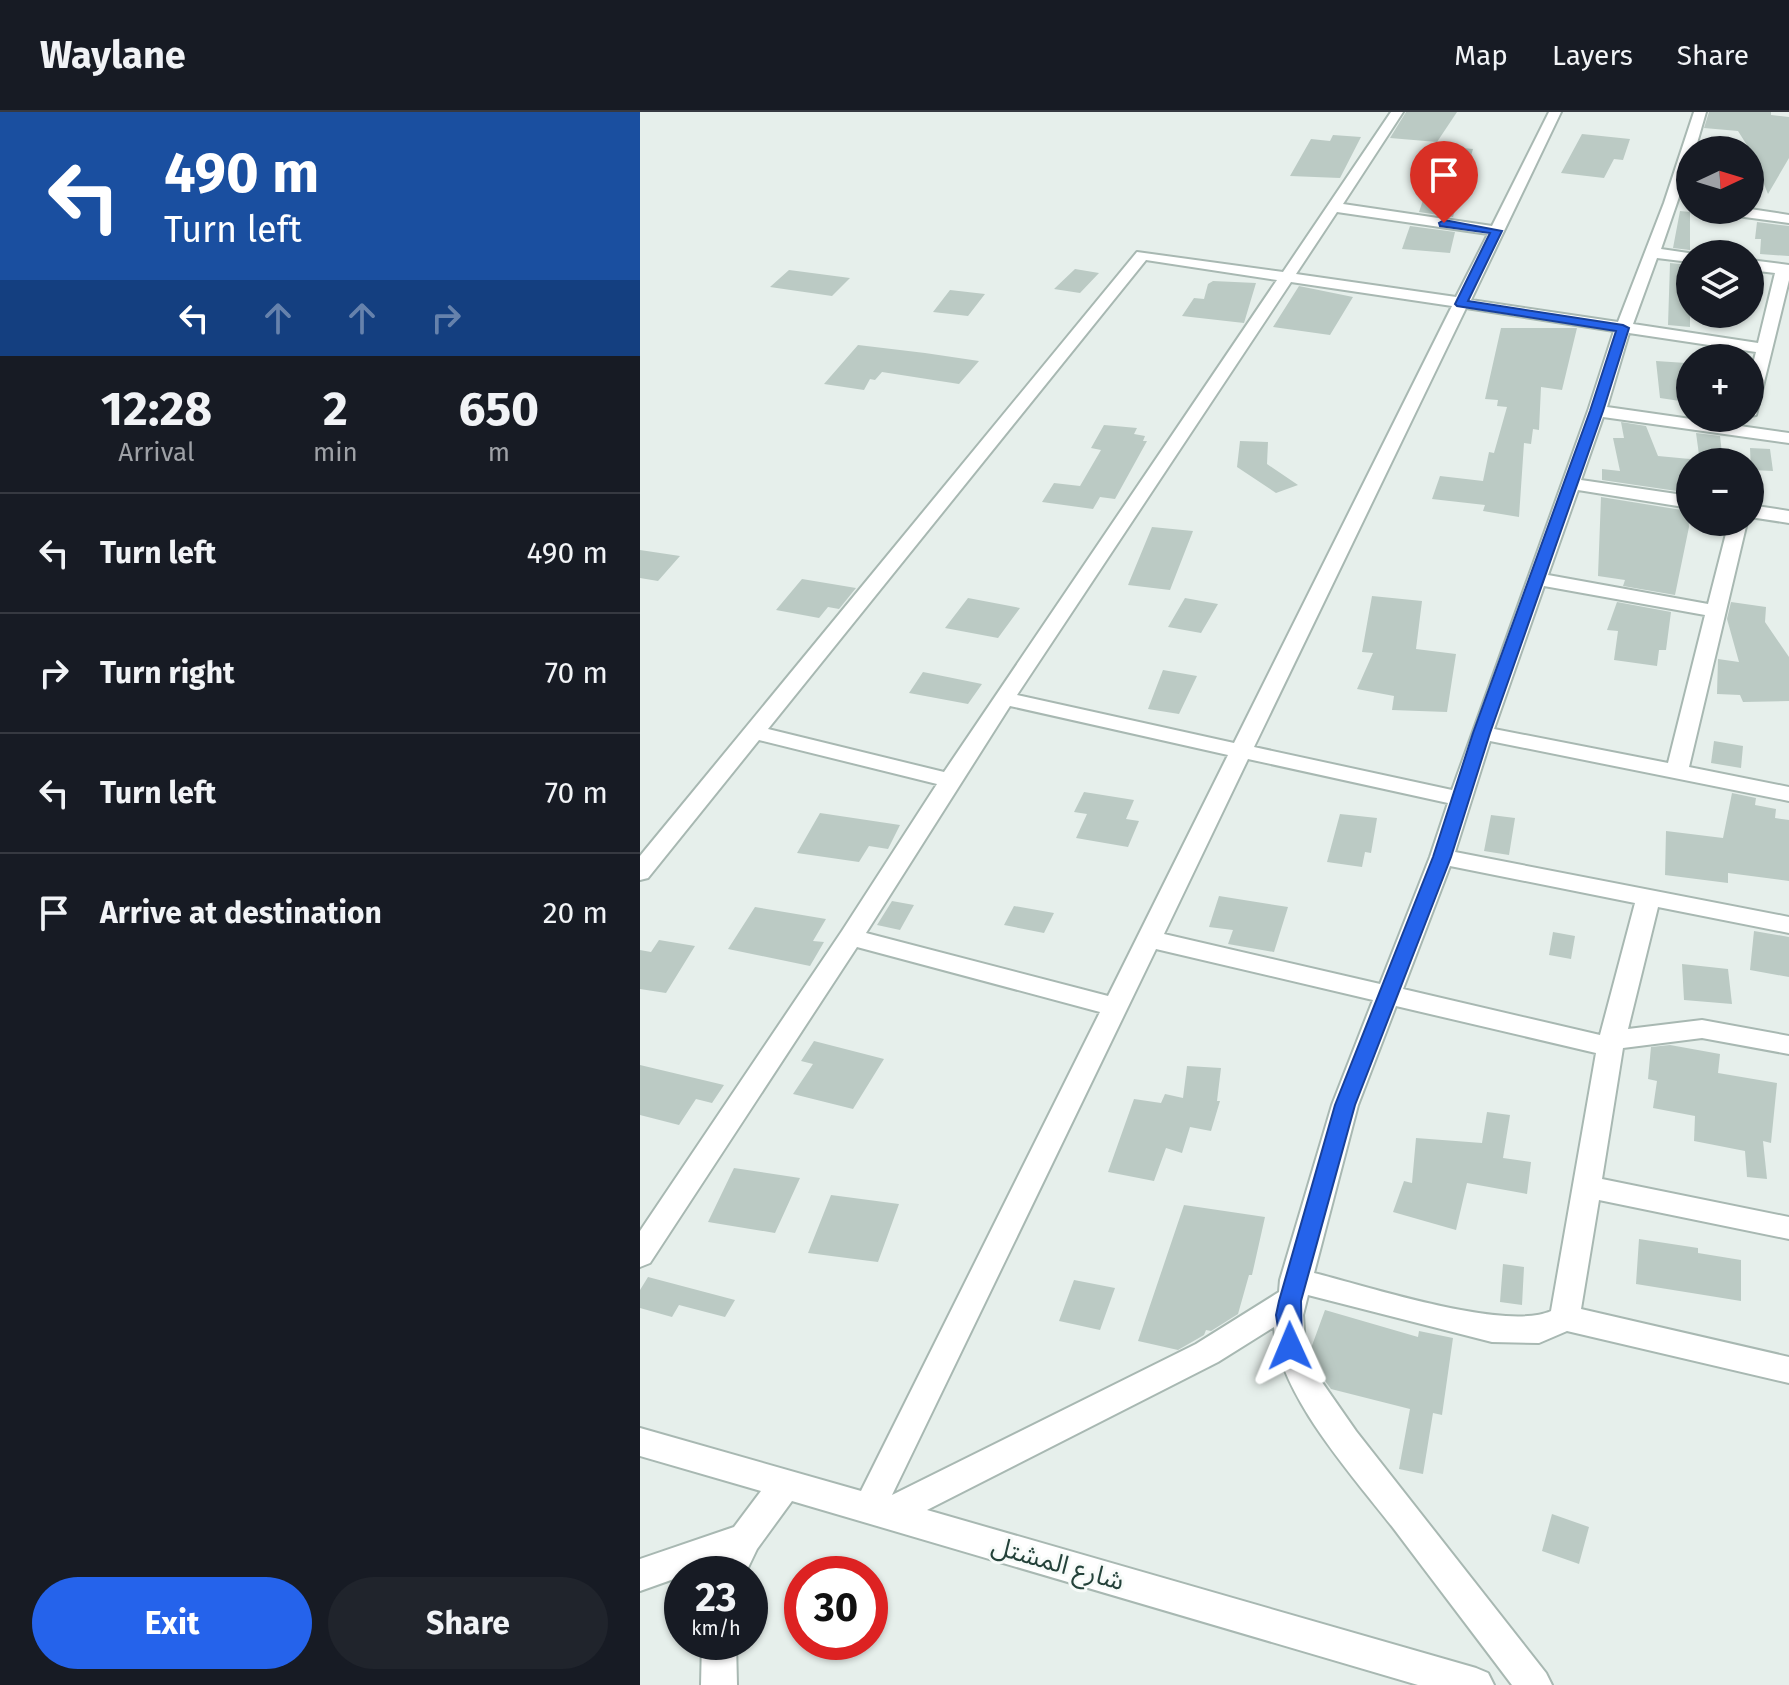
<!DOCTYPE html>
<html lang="en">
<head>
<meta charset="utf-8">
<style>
	body { margin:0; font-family:"Fira Sans","Noto Sans Arabic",sans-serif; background:#20242c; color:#f1f3f6; height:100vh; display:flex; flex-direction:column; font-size:30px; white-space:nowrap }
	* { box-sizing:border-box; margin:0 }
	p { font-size:26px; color:#9ea1a6 }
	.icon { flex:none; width:44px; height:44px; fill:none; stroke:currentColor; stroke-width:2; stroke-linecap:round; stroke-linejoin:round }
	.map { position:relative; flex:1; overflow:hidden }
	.sheet { display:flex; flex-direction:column; background:#171b24; width:640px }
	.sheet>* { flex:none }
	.top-card { background:#1a4fa0; color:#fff; overflow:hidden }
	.needle { width:52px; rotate:86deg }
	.controls { position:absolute; left:1036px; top:24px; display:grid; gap:16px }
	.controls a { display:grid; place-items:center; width:88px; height:88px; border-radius:50%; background:#171b24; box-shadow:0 2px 6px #0004; font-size:40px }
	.speed { position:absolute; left:24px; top:1444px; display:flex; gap:16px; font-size:40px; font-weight:700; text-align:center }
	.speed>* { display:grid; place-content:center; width:104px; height:104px; border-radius:50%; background:#171b24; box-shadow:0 2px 6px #0004; line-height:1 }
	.speed small { font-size:20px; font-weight:400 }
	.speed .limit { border:12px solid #d22; background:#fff; color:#111 }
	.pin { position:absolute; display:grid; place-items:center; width:68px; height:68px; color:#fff; margin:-82px -34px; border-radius:50% 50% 50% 0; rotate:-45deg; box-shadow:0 0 8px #0007 }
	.pin .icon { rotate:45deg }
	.me { position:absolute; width:88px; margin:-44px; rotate:359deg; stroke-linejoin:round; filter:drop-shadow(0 0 6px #0008) }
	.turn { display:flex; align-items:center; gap:28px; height:168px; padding:0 32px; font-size:36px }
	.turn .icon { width:104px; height:104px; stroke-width:2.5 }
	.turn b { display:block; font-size:56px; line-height:68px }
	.lanes { display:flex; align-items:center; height:76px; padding:0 32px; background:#0003; justify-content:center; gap:40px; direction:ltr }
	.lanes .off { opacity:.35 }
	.eta { display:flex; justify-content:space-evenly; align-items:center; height:136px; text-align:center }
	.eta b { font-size:48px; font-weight:700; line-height:56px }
	.primary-button { display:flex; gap:16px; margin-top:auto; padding:16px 32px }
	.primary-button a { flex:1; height:92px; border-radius:48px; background:#2563eb; color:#fff; font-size:32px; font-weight:700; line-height:92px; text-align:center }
	.primary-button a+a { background:#20242c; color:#f1f3f6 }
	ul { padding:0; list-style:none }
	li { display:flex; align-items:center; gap:24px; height:120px; padding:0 32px; border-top:2px solid #363941 }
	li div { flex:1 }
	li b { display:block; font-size:30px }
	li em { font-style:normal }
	header { display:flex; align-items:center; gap:48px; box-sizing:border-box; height:112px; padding:0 40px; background:#171b24; border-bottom:2px solid #363941 }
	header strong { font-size:38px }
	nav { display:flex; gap:44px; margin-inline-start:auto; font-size:28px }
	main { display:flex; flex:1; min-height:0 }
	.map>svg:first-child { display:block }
	.building { fill:#bbcac4 }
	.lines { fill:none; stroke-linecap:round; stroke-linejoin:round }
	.minor-casing { stroke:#a8b8b2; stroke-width:4 }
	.minor { fill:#fff; fill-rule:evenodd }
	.route { fill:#2563eb; stroke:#184099; stroke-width:2 }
	.labels { text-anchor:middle; stroke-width:6; stroke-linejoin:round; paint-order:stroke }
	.near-street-label { font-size:26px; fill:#24423a; stroke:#f7fbf9 }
</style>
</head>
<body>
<header>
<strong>Waylane</strong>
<nav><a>Map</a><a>Layers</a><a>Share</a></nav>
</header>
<main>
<section class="sheet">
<div class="top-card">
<div class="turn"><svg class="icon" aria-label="left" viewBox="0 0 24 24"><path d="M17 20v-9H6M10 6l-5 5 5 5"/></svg><div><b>490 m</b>Turn left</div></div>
<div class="lanes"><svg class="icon" aria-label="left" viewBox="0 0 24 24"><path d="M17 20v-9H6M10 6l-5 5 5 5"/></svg><svg class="icon off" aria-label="ahead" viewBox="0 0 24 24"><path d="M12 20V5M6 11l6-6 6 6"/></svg><svg class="icon off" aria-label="ahead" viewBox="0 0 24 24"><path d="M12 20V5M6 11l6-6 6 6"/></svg><svg class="icon off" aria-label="right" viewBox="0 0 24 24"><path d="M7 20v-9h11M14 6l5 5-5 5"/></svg></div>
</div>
<div class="eta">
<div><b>12:28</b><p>Arrival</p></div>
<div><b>2</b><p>min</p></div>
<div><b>650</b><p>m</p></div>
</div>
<ul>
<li><svg class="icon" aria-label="left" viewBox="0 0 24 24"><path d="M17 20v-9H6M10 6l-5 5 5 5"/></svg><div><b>Turn left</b></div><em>490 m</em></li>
<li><svg class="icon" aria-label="right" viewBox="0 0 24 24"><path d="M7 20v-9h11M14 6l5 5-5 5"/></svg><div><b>Turn right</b></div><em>70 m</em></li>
<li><svg class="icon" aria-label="left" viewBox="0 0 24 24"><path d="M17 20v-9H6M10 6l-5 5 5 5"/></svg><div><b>Turn left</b></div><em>70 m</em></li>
<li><svg class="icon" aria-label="arrive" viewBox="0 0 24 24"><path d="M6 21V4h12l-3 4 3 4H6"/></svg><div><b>Arrive at destination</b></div><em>20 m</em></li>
</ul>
<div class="primary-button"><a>Exit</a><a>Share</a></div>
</section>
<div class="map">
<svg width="1149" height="1573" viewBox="0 0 1149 1573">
	<rect width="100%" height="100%" fill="#e6efeb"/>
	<path class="building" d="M766,0h51l-20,30 -47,-4z
		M1069,0h62v3l18,2v41l-21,36 -18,-44 -12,-19 -34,-3z
		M942,22l48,5 -7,21 -9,-1 -10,19 -43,-5z
		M693,23l28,2 -21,41 -50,-2 21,-37 19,2z
		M812,35l21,2 -20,68 6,1 -40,-6 9,-27h5z
		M1040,99l10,1v38l-17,-2z
		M1117,110l32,4v30l-29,-2 1,-15h-6z
		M770,114l45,6 -5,21 -48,-4z
		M1030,151l20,2v62l-22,-2z
		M435,157l24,4 -19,20 -26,-4z
		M149,158l61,8 -18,18 -62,-9z
		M573,169l43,2 -12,40 -62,-7 12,-18 10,1 4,-15z
		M659,174l54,11 -23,38 -57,-8z
		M310,178l35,4 -17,22 -35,-4z
		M861,216h76l-15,62 -21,-3 -2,43 -6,-1 -2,15 -7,-1 -5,74 -36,-6 2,-6 -53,-6 8,-23 43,5 6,-29 5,1 13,-46 -10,-1 1,-6 -13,-1z
		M218,233l67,8 54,8 -20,23 -77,-12 -7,8 -5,-1 -6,11 -40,-6z
		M1016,249l30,2 -6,38 -20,-3z
		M981,310l25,4 12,30 32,3v34l-88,-13v-11l18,2 -7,-33h11z
		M464,313l33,3 -3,6 11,2 -2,5h4l-32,58 -15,-2 -7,12 -51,-7 12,-19 26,3 21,-36 -10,-2z
		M1056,321l24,3 3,26h-23z
		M600,329l28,1 -1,22 31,21 -22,8 -39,-26z
		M1110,336l20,1 3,22 -22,-1z
		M961,385l87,14 1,16 -14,68 -52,-9 2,-6 -27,-4z
		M512,415l41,4 -23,59 -42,-5z
		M0,438l40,6 -22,25 -18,-3z
		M162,467l54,9 -17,21 -11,-2 -9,11 -43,-8z
		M732,484l50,5 -6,48 40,5 -9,58 -55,-2 2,-14 -37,-7 16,-36 -11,-1z
		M328,486l52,10 -22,30 -53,-10z
		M545,486l33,6 -17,29 -33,-6z
		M977,490l54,10 -5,38h-7l-2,16 -43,-6 4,-29 -11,-1z
		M1091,490l35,5 -1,15 24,35v44l-46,1 -3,-7 -23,-1 1,-35 21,3 -12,-43z
		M523,558l34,6 -18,38 -31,-5z
		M283,560l59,12 -14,20 -59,-11z
		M1074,629l29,5 -2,22 -30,-5z
		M444,680l50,8 -8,19 13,2 -11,26 -52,-9 11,-24 -13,-2z
		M1092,681l24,5 -1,7 21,4 -1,9 14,2v61l-61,-8v10l-63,-8 1,-44 57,7z
		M180,701l80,12 -12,24 -19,-3 -10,16 -62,-9z
		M700,702l37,4 -6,35 -6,-1 -3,15 -35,-5z
		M851,703l24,3 -6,37 -25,-4z
		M579,784l69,11 -14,45 -46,-8 5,-14 -24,-3z
		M252,789l22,4 -14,25 -23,-5z
		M374,794l40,7 -10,20 -40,-8z
		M115,795l71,12 -13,22 11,1 -14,24 -82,-17z
		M1114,819l35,6v40l-39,-7z
		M913,820l22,4 -4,23 -22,-4z
		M19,828l36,6 -29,47 -26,-4v-39l11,2z
		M1042,852l46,5 4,35 -48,-4z
		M174,929l70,18 -31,50 -60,-15 20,-30 -12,-3z
		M1030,933l50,9 -2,19 59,10 -6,60 -8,-2 4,38 -20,-2 -2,-26 -51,-10 1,-25 -42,-8 4,-27 -9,-2 3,-32z
		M0,953l84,20 -12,18 -16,-4 -17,26 -39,-10z
		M547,954l34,2 -4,33h3l-9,30 -21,-4 -8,26 -16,-5 -12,33 -46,-9 26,-73 27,4 4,-9 18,4z
		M847,1000l23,3 -7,43 28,4 -4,32 -60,-11 -11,47 -63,-18 11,-31 8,2 4,-45 66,5z
		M94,1056l66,10 -25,55 -67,-11z
		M191,1083l68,9 -21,58 -70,-9z
		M544,1093l81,12 -13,58h-3l-11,39 -27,17 -5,-1 -2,5 -26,15 -40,-9z
		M999,1127l59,9v5l43,7v41l-105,-17z
		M863,1152l21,3 -2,38 -22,-3z
		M8,1165l87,23 -10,17 -46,-12 -7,12 -32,-9v-18z
		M434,1168l41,8 -15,42 -41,-9z
		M685,1198l93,27 1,-6 34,7 -11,77 -9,-2 -10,61 -24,-5 11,-60 -79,-20 -11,-15 -10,-23z
		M912,1402l37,13 -10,37 -37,-13z"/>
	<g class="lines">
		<defs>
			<path id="minor" d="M751,0h12l-60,92 149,22 57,-114h12l-90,188 147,22 46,-119 30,-91h12l-11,38h-5v15l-29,84 34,5h-5v8l-33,-4 -24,66 125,19 17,-70 -25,-3v-10l39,5v15l-33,135 -6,1v-40l6,-24 -127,-19 -22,74 182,26v10l-186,-26 -22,63 109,16v12l-112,-18 -30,85 160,29 21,-82h18l-58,245 100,20v14l-299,-60 -35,111 334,65v16l-131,-26 -30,122 74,-9 87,16v18l-87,-16 -79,10 -21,131 187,38v22l-190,-39 -18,109 208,48v26l-222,-52 -28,12 -47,-1 -184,-47 -5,20 2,31 12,29 39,56 190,242 6,12h-40c-39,-52 -79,-104 -118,-156 -41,-53 -116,-135 -120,-202l-56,35 -291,148 549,158 12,5 6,12h-76l-626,-184 -35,48 -12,25h-34l5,-10 -76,27v-32l94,-32 27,-36 -121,-35v-28l221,63 239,-479 -243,-65 -207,316 -10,4v-36l202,-300 95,-147 -178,-44 -111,138 -8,2v-24l497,-604 146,20zM697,100l151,22 -32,63 -160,-23zM506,148l131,20 -333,492 -176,-43zM651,170l161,24 -218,437 -217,-48zM826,196l148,23 -26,80 -136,379 -198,-43zM904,474l161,29 -37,148 -174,-34zM370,594l218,49 -120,241 -242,-63zM608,647l200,44 -18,54 -50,127 -216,-50zM810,754l185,37 -35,132 -197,-46zM516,837l217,51 -41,105 -52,175 -1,12 -83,52 -304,151zM756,894l200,47 -45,258c-46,21 -184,-25 -237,-38l44,-168z
				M1110,97l39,6v8l-67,-9 -7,-4z
				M1110,393l39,6v12l-39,-6z
				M62,1530h34l1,43h-36z"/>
		</defs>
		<use href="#minor" class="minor-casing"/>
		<use href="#minor" class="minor"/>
	</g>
	<path class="route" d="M804,108l58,11 -34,70 155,24 6,3 -26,83 -113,322 -39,124 -96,248 -54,196 1,45 -4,7 -8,3 -8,-3 -6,-38 3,-14 56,-196 98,-248 40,-124 117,-322 26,-80 -159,-25 -2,-2 35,-71 -50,-7 -1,-3z"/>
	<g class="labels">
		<g class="near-street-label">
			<text transform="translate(418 1451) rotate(16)" y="9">شارع المشتل</text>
		</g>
	</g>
</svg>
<div class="controls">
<a><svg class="needle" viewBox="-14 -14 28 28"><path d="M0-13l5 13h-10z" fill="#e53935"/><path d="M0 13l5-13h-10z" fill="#9ea1a6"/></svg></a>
<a><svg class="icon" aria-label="layers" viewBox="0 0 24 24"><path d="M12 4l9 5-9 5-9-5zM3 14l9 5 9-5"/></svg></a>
<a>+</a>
<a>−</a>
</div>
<div class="speed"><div>23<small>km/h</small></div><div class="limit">30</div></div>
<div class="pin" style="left:804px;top:111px;background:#d93025"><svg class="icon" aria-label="arrive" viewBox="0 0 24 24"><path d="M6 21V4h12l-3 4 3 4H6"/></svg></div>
<svg class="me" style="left:650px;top:1234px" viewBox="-20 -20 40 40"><path d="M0-17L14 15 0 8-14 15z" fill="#2563eb" stroke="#fff" stroke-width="4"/></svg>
</div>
</main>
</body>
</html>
